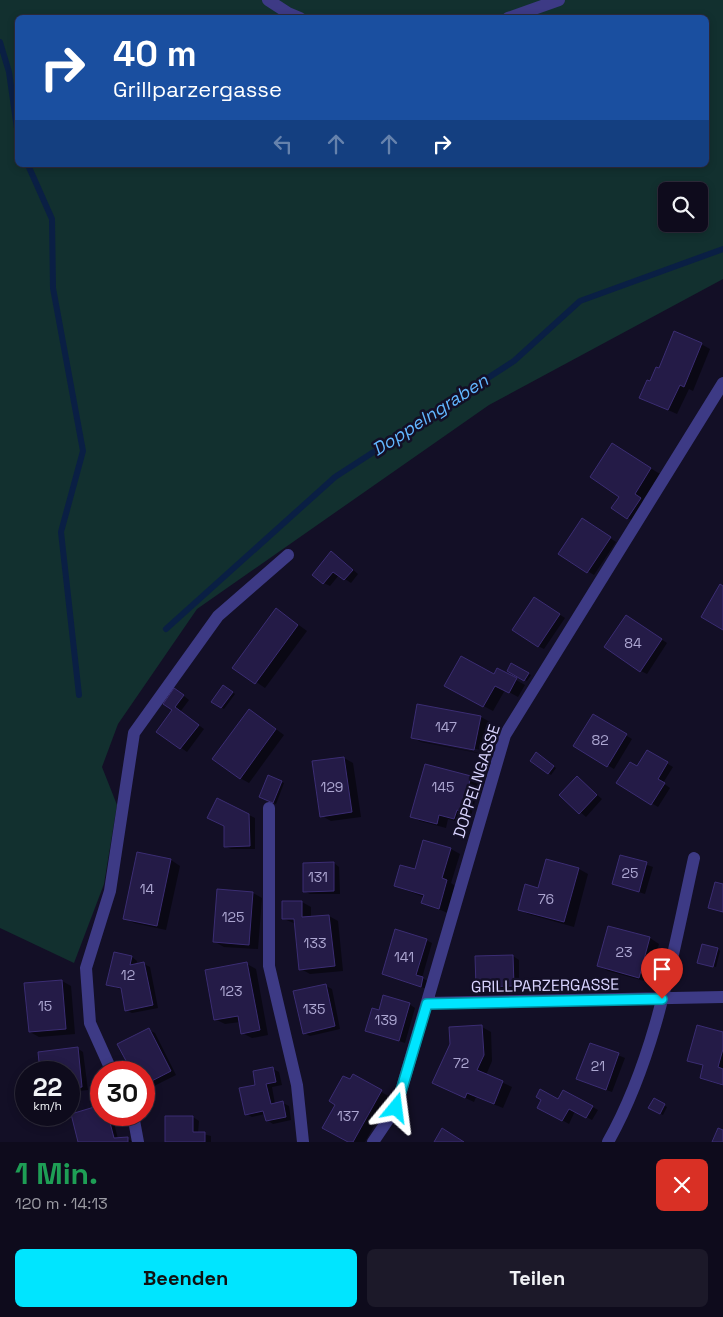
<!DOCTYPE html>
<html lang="de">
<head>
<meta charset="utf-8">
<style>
	body { margin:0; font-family:"Space Grotesk",sans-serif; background:#1c1929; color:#f1f3f6; height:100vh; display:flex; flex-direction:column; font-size:19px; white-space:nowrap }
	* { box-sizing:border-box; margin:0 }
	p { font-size:16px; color:#9b9ba3 }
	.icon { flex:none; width:28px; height:28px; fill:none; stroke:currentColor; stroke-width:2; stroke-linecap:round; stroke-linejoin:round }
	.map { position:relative; height:1142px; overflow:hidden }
	.panel { display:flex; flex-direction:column; background:#0e0b1c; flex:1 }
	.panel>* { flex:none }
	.top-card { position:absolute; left:15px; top:15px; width:694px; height:152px; border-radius:8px; box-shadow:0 2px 8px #0003,0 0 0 1px #2e2b3b; background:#1a4fa0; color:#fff; overflow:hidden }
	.tools { position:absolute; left:658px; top:182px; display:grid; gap:10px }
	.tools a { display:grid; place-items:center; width:50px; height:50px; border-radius:8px; background:#0e0b1c; box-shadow:0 2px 8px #0003,0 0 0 1px #2e2b3b; font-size:25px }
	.speed { position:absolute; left:15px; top:1061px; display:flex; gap:10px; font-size:25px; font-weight:700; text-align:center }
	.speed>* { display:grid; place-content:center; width:65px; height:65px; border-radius:50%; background:#0e0b1c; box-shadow:0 2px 8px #0003,0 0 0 1px #2e2b3b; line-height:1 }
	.speed small { font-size:12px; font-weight:400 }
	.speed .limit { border:8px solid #d22; background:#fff; color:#111 }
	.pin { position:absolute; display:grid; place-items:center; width:42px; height:42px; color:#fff; margin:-51px -21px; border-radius:50% 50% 50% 0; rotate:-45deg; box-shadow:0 0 5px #0007 }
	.pin .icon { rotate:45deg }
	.me { position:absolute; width:55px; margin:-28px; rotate:16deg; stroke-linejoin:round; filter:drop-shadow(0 0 4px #0008) }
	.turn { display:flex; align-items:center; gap:18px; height:105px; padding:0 15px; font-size:22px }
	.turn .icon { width:65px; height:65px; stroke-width:2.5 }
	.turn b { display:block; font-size:35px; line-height:42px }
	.lanes { display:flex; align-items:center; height:48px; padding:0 15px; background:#0003; justify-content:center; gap:25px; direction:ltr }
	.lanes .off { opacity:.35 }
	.round { display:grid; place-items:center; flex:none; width:52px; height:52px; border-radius:8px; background:#1c1929 }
	.headline { display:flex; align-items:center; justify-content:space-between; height:85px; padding:0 15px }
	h1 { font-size:30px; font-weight:700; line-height:38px; color:#1e9e55 }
	.action { display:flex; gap:10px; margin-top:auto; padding:10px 15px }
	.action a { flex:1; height:58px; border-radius:8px; background:#00e5ff; color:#111; font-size:20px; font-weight:700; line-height:58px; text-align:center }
	.action a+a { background:#1c1929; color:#f1f3f6 }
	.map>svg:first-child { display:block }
	.green { fill:#12302f; fill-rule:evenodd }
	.shadow { fill:#0007; fill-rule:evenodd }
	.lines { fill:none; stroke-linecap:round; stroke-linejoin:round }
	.stream { stroke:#0a1f44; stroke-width:6 }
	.building { fill:#241b47; stroke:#3b2d73 }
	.minor { stroke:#3d3a85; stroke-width:12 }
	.route-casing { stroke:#0095a6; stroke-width:12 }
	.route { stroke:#00e5ff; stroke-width:9 }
	.labels { text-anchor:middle; stroke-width:5; stroke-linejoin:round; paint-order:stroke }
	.number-label { font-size:14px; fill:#aca6d1 }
	.street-label { font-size:16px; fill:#d9d4ff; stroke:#130f26 }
	.water-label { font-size:18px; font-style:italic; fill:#62b6ff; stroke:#130f26 }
</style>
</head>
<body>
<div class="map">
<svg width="723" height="1142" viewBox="0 0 723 1142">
	<rect width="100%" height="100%" fill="#130f26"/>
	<path class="green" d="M0,0h723v279l-234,126 -292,204 -79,115 -16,43 15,38 -13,79 -30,79 -74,-35zM18,18h688v147h-688zM666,191h33v33h-33z"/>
	<path class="shadow" d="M701,344l9,5 -17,42 -4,-2 -12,25 -36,-16 19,-28z
		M621,450l39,24 -17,26 6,4 -12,19 -9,-5 -7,-22z
		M588,523l28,19 -22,33 -34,-21z
		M337,556l21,18 -7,9 -12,-8 -9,11 -6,-3z
		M540,602l25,16 -21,31 -6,-3z
		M285,615l22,16 -42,57 -31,-21z
		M632,620l35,23 -20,31 -6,-3z
		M512,665l19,10 -4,6 -19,-10z
		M498,670l27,15 -7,12 -13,-7 -12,21 -47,-25 49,-11z
		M224,686l11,8 -11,15 -11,-7z
		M180,693l9,7 -9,12 24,17 -17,23 -29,-21 15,-21z
		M258,716l26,19 -35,48 -9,-5z
		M593,716l39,23 -18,30 -39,-23z
		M481,717l9,5 -7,32 -62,-12 -9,-5zM420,738l61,12 -1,3 -60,-12z
		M647,752l26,15 -10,16 7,5 -12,19 -40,-24 20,-16z
		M539,756l17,12 -5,7 -19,-14z
		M344,758l9,5 8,54 -30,4 -9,-5z
		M269,777l15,6 -8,21 -13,-6z
		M471,777l9,5 -9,34 -5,-1 -3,8 -15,-4 -2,9 -26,-7 -9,-5z
		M577,778l25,21 -16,18 -25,-22z
		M249,815l6,3v31h-24l-6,-3v-20z
		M424,841l27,8 9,5 -9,29 4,3 -7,27 -25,-10 1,-6 -29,-11 20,-15z
		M621,856l32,11 -8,27 -31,-10z
		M171,860l9,6 -14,64 -32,-7 -9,-5z
		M547,861l32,8 9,5 -14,53 -46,-13 -9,-5 20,-20z
		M334,863l5,4 1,27h-30l-6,-3z
		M253,893l9,5 -4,51 -34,-2 -9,-5z
		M283,902h19l9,5v11l18,-2 9,5 5,50 -33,3 -9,-5 -5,-45 -12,-5z
		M609,927l41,11 9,6 -11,38 -40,-11 -9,-5z
		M426,940l6,3 -10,35 7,4 -2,7 -43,-15z
		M718,949l2,2 -4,16 -15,-3z
		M513,956l6,4v29l-36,1 -6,-3z
		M132,957l5,4 -1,4 8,-1 6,3 8,41 -26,5 -6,-3 -4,-20 -15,-6z
		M247,964l9,5 12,66 -16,3 -10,-5 -2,-11 -15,2 -10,-5z
		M62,981l9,5 4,48 -36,3 -9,-5z
		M326,986l6,3 8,40 -30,7 -6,-3z
		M409,1004l6,4 -10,35 -39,-13z
		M482,1027l9,5 1,29 -6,14 26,12 -9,21 -27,-11 -2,5 -40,-19 17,-39z
		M149,1030l6,3 21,42 -30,15 -2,-1v-17h-11l-14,-27z
		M723,1033v53l-22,-8 3,-12 -15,-6z
		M591,1044l34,14 -13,34 -28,-10z
		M77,1048l6,4 5,38 -19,2v-20h-28l-2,-19z
		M273,1069l6,3 3,13 -10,2 3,17 8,-1 6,3 2,14 -18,4 -6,-4 -2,-6 -13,3 -6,-3 11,-28z
		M353,1076l37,21 -25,45h-15l-13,-38z
		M564,1091l34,19 -6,10 -17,-9 -6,13 -30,-17 20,-6z
		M654,1100l13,7 -4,8 -13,-7z
		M101,1107v8h11l6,24h10l6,3h-54l-8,-28z
		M193,1117l6,4 -1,12 13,3v6h-45z"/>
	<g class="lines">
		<path class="stream" d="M0,42l9,30 9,63
			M28,165l24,54 1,69 30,163 -22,81 18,163
			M166,629l169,-152 179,-116 66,-60 143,-52"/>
	</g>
	<path class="building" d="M674,331l28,12 -18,44 -4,-2 -12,25 -29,-12 8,-18 3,1 6,-14 3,1z
		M612,443l39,25 -16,26 6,4 -14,21 -16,-11 8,-11 -29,-20z
		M582,518l29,19 -24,36 -29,-19z
		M331,551l22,19 -9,10 -11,-8 -10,12 -11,-9z
		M720,584l3,2v44l-22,-13z
		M534,597l26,17 -22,33 -26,-17z
		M276,608l22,17 -43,59 -23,-16z
		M626,615l36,24 -22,33 -36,-25z
		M461,656l33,18 3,-6 20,10 -8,15 -14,-7 -12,21 -39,-21z
		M511,663l18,10 -5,8 -17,-10z
		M223,685l10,7 -12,16 -10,-6z
		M174,688l10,7 -9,12 24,18 -19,24 -24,-17 16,-22 -9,-6z
		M417,704l64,12 -7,34 -63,-12z
		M249,709l27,20 -36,50 -28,-20z
		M593,714l34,20 -20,33 -34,-21z
		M647,750l21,12 -10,17 7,4 -14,22 -35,-22 14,-21 7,4z
		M536,752l18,14 -6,8 -18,-13z
		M344,757l8,55 -32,5 -8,-56z
		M425,764l46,12 -9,36 -5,-2 -3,9 -15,-4 -2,9 -27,-7z
		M268,775l14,6 -9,22 -14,-6z
		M577,776l20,19 -18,19 -20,-19z
		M217,798l32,16 1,32 -26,1v-21l-17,-8z
		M423,840l28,8 -9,30 5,2 -8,29 -18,-6 3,-8 -30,-9 6,-21 15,4z
		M137,852l34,7 -14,67 -34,-7z
		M620,855l27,7 -8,30 -27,-8z
		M546,859l33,9 -15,54 -46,-12 7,-26 13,4z
		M334,862v29l-31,1v-29z
		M715,882l8,2v28l-15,-4z
		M217,889l36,3 -4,53 -36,-3z
		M282,901h20v16l27,-2 6,51 -36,4 -5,-51h-12z
		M608,926l42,11 -11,41 -42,-12z
		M395,929l32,10 -11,36 7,2 -2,10 -39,-13z
		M702,944l16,4 -5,19 -16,-4z
		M114,952l18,4 -2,9 14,-3 9,43 -28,6 -4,-23 -15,-3z
		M513,955l1,31 -38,1 -1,-31z
		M247,962l13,68 -19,4 -3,-18 -24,4 -9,-50z
		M62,980l4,49 -37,3 -5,-49z
		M326,984l9,42 -32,8 -10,-43z
		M383,995l27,8 -11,38 -34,-10 7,-23 7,2z
		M482,1025l2,30 -7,15 26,11 -9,23 -27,-11 -2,5 -33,-15 18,-39 -1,-17z
		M697,1025l26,7v17l-5,18 5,2v16l-23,-7 3,-13 -16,-4z
		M149,1028l22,43 -27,14v-13h-12l-15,-28z
		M590,1043l29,10 -13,37 -30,-11z
		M78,1047l4,40 -13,2v-17h-29l-2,-20z
		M273,1067l3,15 -10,2 5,20 12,-3 3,16 -20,4 -3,-10 -18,4 -6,-27 16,-3 -2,-14z
		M353,1074l29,16 -29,52h-5l-26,-14 13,-23 -6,-4 14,-25 7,3z
		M540,1089l18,10 5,-9 30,16 -7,12 -17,-9 -7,12 -25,-13 4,-8 -5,-3z
		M654,1098l11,6 -5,10 -12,-6z
		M101,1105v10h7l6,23 14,-1v5h-50l-7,-28z
		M165,1116h28v16h12v10h-40z
		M442,1128l22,14h-30z
		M718,1128l5,2v12h-11z"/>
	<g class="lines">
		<path class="minor" d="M268,0l20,13 12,5
			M508,18l51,-18
			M269,808v158l28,119 6,57
			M427,1003l296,-6
			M112,1072l-22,-49 -4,-55 24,-77 24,-158 84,-117 70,-61
			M133,1115l5,27
			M373,1142l23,-34 109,-373 218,-352
			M608,1142c48,-85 65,-189 86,-284"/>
	</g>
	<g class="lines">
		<defs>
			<path id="route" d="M396,1108l31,-104 235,-5"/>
		</defs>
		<use href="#route" class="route-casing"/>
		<use href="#route" class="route"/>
	</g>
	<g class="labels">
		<g class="number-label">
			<text x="633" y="648">84</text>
			<text x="446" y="732">147</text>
			<text x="600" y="745">82</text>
			<text x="332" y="792">129</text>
			<text x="443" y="792">145</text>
			<text x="630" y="878">25</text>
			<text x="318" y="882">131</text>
			<text x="147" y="894">14</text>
			<text x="546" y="904">76</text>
			<text x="233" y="922">125</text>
			<text x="315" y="948">133</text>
			<text x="624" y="957">23</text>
			<text x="404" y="962">141</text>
			<text x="128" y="980">12</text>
			<text x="231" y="996">123</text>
			<text x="45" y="1011">15</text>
			<text x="314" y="1014">135</text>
			<text x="386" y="1025">139</text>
			<text x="461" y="1068">72</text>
			<text x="598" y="1071">21</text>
			<text x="348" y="1121">137</text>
		</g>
		<g class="street-label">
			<text transform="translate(476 781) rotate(-72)" y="6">DOPPELNGASSE</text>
			<text transform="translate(545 985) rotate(-1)" y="6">GRILLPARZERGASSE</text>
		</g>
		<g class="water-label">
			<text transform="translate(430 415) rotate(-33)" y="6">Doppelngraben</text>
		</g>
	</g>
</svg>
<div class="tools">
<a><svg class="icon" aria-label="search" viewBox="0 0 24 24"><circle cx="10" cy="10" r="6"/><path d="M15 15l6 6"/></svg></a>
</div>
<div class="speed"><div>22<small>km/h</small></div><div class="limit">30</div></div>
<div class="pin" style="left:662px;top:999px;background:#d93025"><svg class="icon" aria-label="arrive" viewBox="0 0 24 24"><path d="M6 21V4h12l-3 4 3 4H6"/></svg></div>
<svg class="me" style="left:396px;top:1108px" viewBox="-20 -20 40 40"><path d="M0-17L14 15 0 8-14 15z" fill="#00e5ff" stroke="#fff" stroke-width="4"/></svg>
<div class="top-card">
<div class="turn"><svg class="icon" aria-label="right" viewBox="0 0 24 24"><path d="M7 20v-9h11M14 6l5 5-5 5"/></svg><div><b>40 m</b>Grillparzergasse</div></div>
<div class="lanes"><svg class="icon off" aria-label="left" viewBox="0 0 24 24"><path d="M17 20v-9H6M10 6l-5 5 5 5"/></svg><svg class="icon off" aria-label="ahead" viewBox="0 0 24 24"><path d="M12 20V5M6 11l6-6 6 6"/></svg><svg class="icon off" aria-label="ahead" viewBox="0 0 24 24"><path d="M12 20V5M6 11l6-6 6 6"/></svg><svg class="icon" aria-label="right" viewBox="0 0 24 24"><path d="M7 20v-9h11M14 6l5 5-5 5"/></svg></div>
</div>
</div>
<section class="panel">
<div class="headline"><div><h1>1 Min.</h1><p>120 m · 14:13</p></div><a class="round" style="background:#d93025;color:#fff"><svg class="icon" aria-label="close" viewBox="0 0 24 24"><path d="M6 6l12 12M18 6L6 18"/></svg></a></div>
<div class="action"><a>Beenden</a><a>Teilen</a></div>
</section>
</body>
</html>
